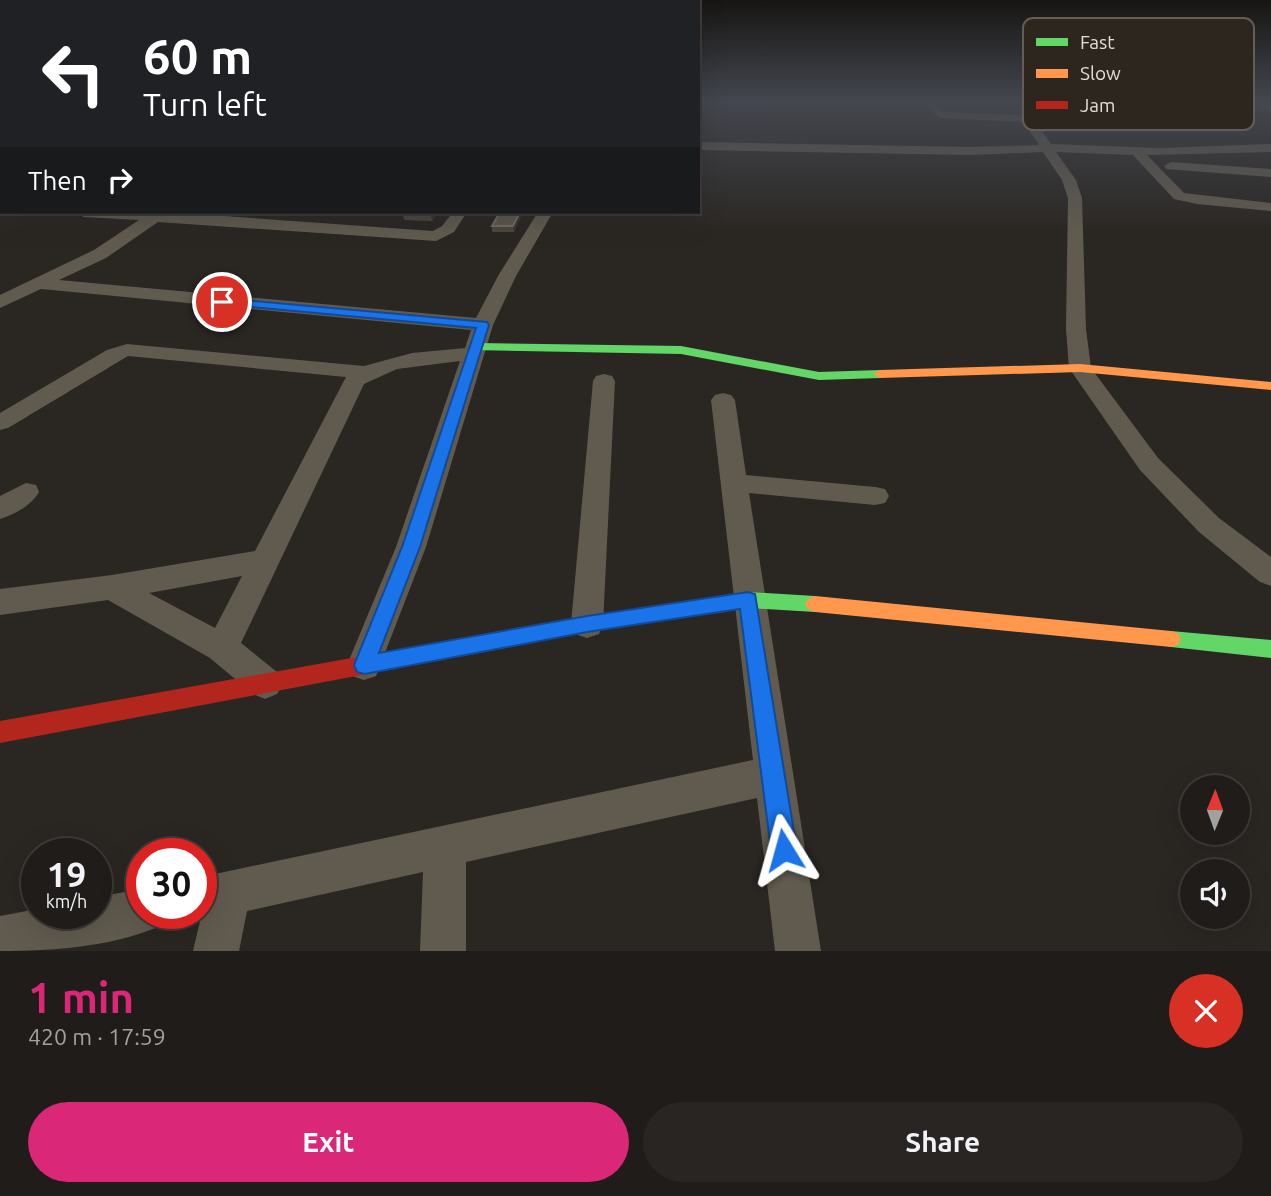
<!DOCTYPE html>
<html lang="en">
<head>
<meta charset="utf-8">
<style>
	body { margin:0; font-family:Ubuntu,sans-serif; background:#282523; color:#f1f3f6; height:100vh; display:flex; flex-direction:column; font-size:26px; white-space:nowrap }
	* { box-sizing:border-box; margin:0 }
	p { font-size:23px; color:#a2a1a2 }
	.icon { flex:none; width:38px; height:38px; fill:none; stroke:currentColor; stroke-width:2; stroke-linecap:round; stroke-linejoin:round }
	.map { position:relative; height:951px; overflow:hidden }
	.drawer { display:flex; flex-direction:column; background:#201c1a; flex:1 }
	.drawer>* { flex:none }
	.hud { position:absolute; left:0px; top:0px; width:700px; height:214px; box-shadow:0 7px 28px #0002,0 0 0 2px #3d3a39; background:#202124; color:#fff; overflow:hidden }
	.needle { width:46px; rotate:1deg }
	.fabs { position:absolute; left:1180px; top:775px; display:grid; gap:14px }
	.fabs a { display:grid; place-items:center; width:70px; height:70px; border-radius:50%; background:#201c1a; box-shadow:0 7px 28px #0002,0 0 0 2px #3d3a39; font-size:35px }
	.speed { position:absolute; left:21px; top:838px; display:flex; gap:14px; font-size:35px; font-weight:700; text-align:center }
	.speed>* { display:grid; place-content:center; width:91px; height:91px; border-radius:50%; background:#201c1a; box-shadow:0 7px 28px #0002,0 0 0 2px #3d3a39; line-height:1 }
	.speed small { font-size:18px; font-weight:400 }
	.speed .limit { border:10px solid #d22; background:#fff; color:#111 }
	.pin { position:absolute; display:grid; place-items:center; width:60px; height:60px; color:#fff; margin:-30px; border:4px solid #fff; border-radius:50%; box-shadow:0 2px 7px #0007 }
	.me { position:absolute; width:77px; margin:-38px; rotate:352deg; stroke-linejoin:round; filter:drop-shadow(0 0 5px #0008) }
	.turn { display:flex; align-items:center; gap:24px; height:147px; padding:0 28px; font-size:32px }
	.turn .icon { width:91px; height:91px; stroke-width:2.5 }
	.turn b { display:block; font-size:49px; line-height:60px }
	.then { display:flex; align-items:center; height:66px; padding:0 28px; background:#0003; gap:14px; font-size:26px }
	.round { display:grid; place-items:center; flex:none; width:74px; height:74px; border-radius:37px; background:#282523 }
	.summary { display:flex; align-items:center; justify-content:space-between; height:119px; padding:0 28px }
	h1 { font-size:42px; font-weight:600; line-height:52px; color:#db2777 }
	.primary-button { display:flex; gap:14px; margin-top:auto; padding:14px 28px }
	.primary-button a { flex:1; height:80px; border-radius:42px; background:#db2777; color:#fff; font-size:28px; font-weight:600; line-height:80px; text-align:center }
	.primary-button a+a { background:#282523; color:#f1f3f6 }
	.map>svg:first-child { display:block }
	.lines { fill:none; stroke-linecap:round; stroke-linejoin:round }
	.lane { fill:#615b4f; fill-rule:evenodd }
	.street { fill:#615b4f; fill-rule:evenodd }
	.fast { fill:#63d668; fill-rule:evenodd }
	.slow { fill:#ff974d; fill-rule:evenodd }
	.jam { fill:#b3261e; fill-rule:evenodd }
	.wall { fill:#4e463d }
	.shaded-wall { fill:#39332b }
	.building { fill:#5e574d; stroke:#736c63; stroke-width:2 }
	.route { fill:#1a73e8; stroke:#114b97; stroke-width:2 }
	.key { fill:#2d261e; stroke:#635d56; stroke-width:2 }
	.key-label { font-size:19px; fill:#e2ddd8 }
</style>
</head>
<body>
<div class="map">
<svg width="1271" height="951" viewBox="0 0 1271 951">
	<rect width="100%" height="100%" fill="#2a2622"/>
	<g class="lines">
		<path class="lane" d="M1169,102h4l1,7 -62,17h-32l-45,7 -3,-2 48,-9h32l57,-15z"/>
		<path class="street" d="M923,102h10l9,10 79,3 -1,-13h10l3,17 18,25 109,4 111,-4v8l-124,3 37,38 87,10v8l-74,-7 -23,-5 -41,-44 -77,-3 20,28 6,18 4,131 5,39 67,90 61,60 52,39v29l-11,-4 -61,-50 -59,-62 -71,-102 -3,-39 2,-131 -6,-18 -19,-28 -72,3 -273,-5v-8l273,5 68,-2 -15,-23 -85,-4z
			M1252,102h13l6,3v7z
			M0,130h2v8h-2z
			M1171,162l100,7v8l-105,-8 -2,-3z
			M0,174h2v8h-2z
			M77,212h90l266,19 9,-5 11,-14h14l-13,20 -18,9 -278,-19 -52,36 -47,22 417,38 22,-42 40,-64h15l-37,64 -23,49 -67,222 -50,129 -12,4 -12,-4 -5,-11 49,-118 64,-186 -63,8 -33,15 -123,259 36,29 6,11 -6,11 -12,5 -12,-5 -43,-36 -102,-58 -108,15v-26l112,-14 143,-24 91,-174 -218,-21 -120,72 -8,2v-17l107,-63 20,-6 237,22 48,-13 53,-5 6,-18 -430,-41 -41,19v-13l94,-45 45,-30 -55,-3zM242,576l-27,52 -66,-35z
			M604,374l8,2 3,5 -12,243 -4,10 -12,4 -12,-4 -4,-10 22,-243 3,-5z
			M723,393l8,2 4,5 11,75 129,12 10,2 4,7 -4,7 -10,2 -126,-12 72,458h-46l-18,-153 -291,64v89h-46l3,-79 -176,39 -8,40h-46l7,-30 -15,-7h16v-37l552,-117 -42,-360 4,-5z
			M26,483l10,2 3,7c-7,13 -25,23 -39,27v-23z
			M142,889v25h21l-5,13c-49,20 -105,24 -158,24v-35l37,-7v5h59v-17z"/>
		<path class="fast" d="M477,343l204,3 138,26 61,-2 7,4 -7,4 -61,2 -138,-26 -208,-4v-6z
			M748,592l67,4 7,3 3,5 -3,5 -7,3 -67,-4 -161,24 -124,24 -7,-3 -3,-6 3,-6 7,-3 124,-22z
			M1171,631l100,9v18l-100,-11 -7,-2 -3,-6 3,-6z"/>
		<path class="slow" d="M1080,364l191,18v8l-191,-18 -200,6 -7,-4 7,-4z
			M815,596l356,35 7,2 3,6 -3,6 -7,2 -356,-35 -7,-3 -3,-5 3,-5z"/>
		<path class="jam" d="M463,638l7,3 3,6 -3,6 -7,3 -463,87v-22z"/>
	</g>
	<path class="wall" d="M468,212h55l-9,20h-22v-6l6,-12 -29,-1z
		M438,213l-6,8 -28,-1 -1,-5z"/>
	<path class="shaded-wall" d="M434,212h14l-10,1 -6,8 -1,-6z
		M520,212h3l-9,20 -1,-6z"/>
	<path class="building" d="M405,212h29l-3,3h-28z
		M500,212h20l-7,14h-21z"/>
	<linearGradient id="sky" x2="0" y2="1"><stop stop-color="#171513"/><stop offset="0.43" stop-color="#44474f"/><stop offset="1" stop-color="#44474f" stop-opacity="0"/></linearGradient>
	<rect width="1271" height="235" fill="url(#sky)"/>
	<path class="route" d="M222,298l265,24 2,3 -69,222 -41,106 208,-37 161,-24 7,2 42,256 -4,10 -9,3 -9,-3 -4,-10 -31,-241 -153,23 -222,42 -8,-2 -3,-7 48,-118 74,-219 -258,-24v-5z"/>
	<rect x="1023" y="18" width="231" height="112" rx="10" class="key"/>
	<rect x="1036" y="38" width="32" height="8" fill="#63d668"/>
	<rect x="1036" y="69" width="32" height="9" fill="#ff974d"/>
	<rect x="1036" y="101" width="32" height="8" fill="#b3261e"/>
	<g class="key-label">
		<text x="1080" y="49">Fast</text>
		<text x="1080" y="80">Slow</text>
		<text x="1080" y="112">Jam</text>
	</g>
</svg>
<div class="fabs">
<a><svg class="needle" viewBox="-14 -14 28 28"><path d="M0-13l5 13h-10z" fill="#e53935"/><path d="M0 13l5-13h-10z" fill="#a2a1a2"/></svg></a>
<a><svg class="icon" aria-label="sound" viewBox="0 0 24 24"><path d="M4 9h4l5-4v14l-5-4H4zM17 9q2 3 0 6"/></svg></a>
</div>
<div class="speed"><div>19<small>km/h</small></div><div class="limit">30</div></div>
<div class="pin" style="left:222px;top:302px;background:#d93025"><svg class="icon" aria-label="arrive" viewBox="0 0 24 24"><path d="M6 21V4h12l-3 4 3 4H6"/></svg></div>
<svg class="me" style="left:784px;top:850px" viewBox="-20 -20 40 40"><path d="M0-17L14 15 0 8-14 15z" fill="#1a73e8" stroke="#fff" stroke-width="4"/></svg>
<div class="hud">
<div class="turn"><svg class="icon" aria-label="left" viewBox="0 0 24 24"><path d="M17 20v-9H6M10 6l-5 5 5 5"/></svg><div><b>60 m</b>Turn left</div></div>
<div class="then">Then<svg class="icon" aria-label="right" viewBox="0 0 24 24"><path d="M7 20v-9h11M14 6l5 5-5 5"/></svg></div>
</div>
</div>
<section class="drawer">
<div class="summary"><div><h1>1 min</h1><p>420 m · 17:59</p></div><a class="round" style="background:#d93025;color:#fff"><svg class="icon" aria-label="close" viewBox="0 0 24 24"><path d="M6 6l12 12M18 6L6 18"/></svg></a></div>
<div class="primary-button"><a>Exit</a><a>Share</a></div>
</section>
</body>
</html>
